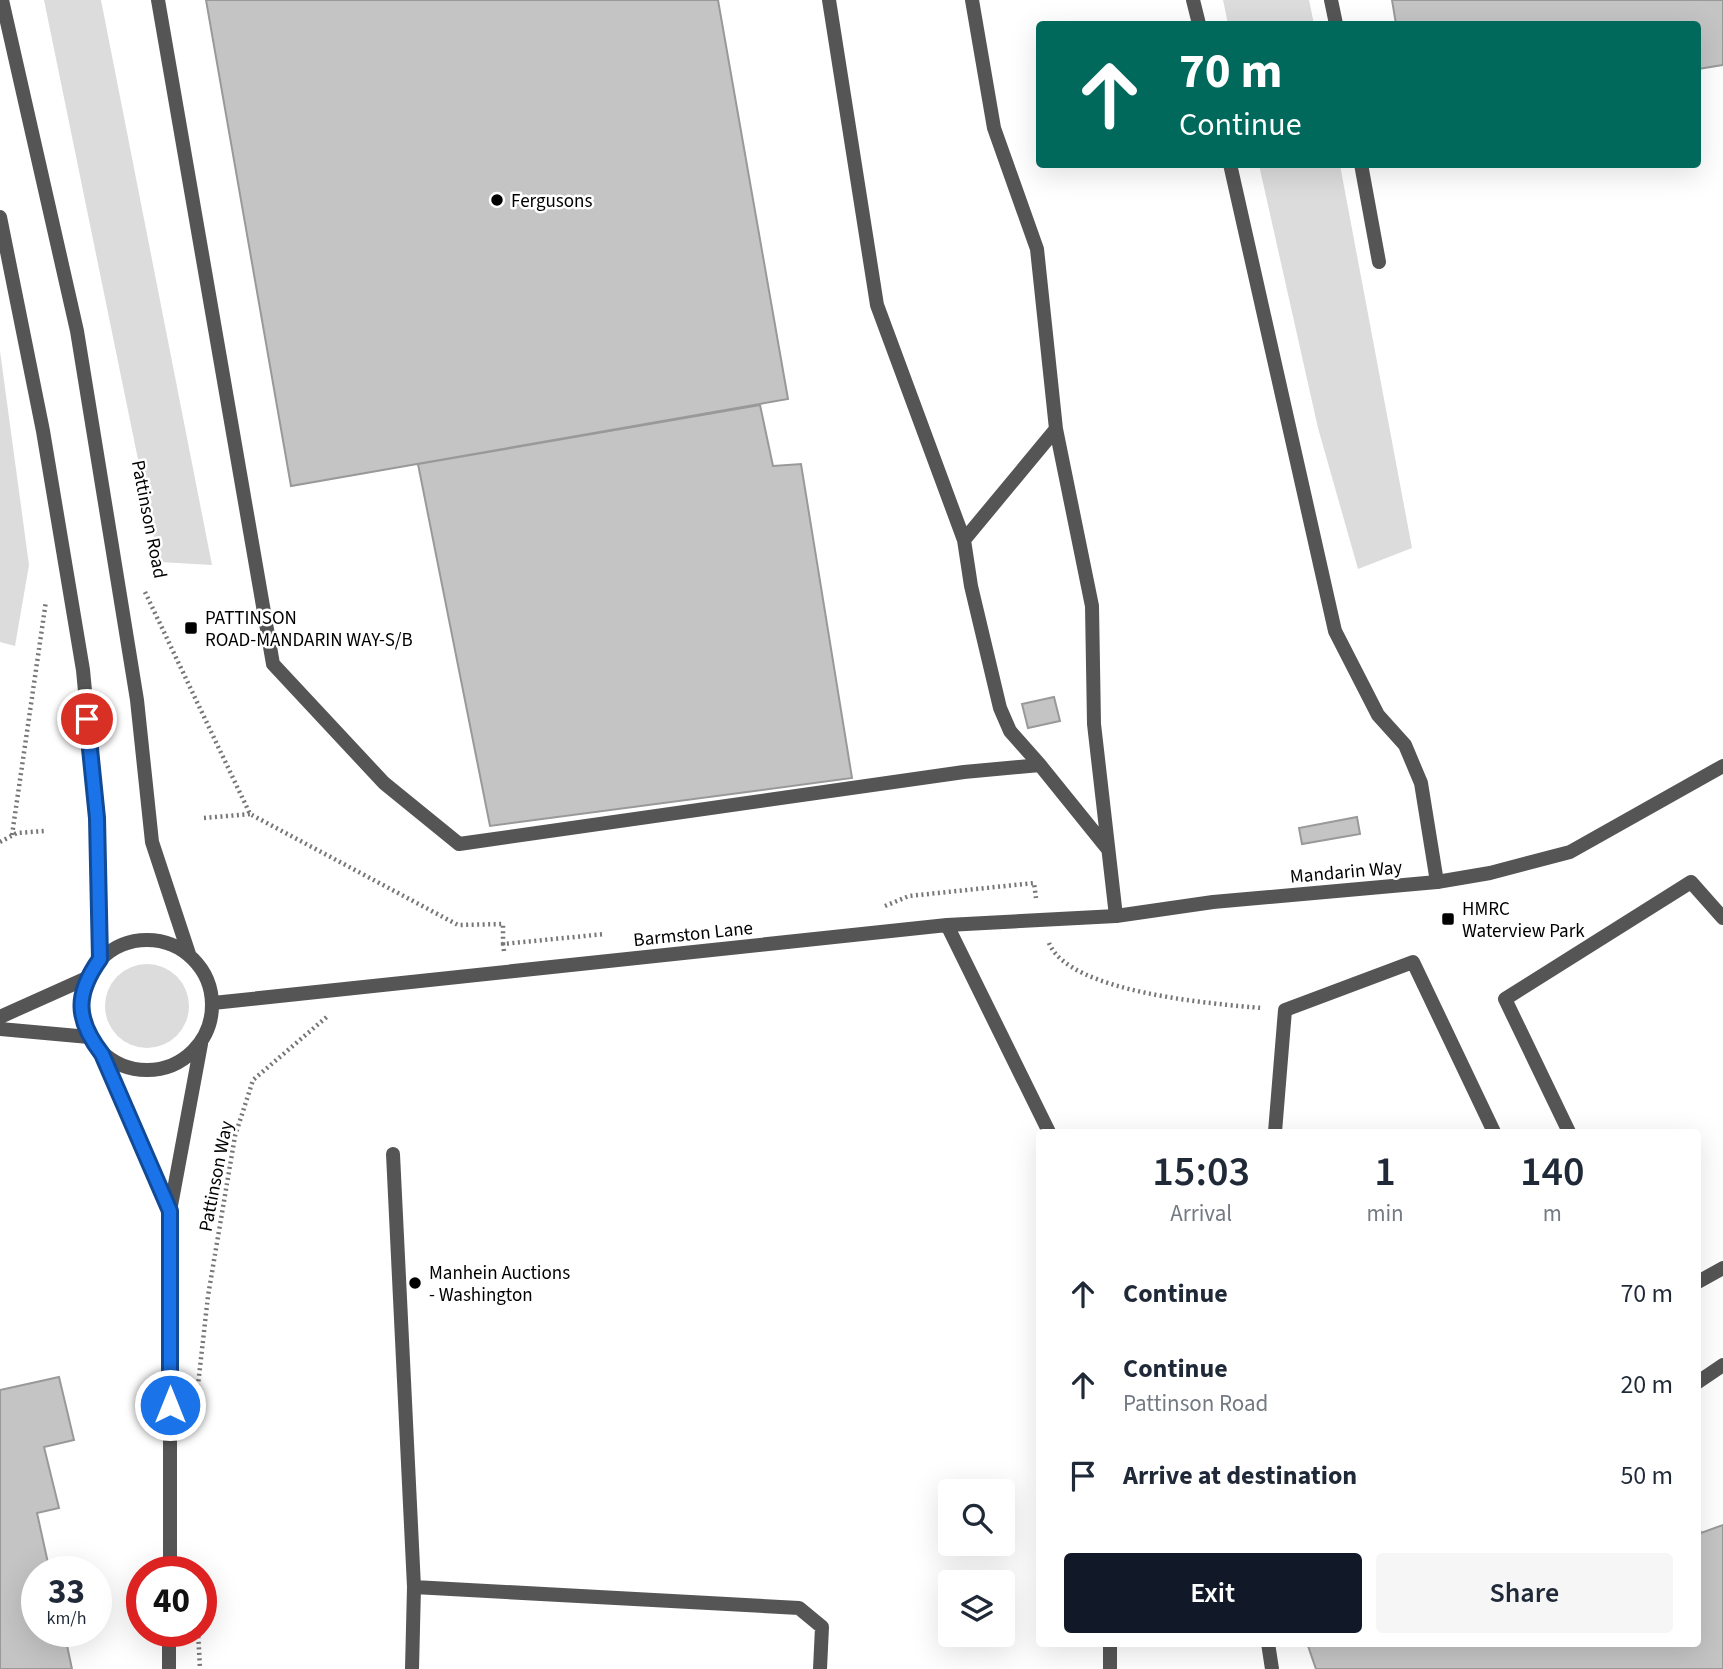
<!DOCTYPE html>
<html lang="en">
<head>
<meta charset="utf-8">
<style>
	body { margin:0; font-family:"Source Sans 3",sans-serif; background:#f6f6f7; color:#1f2937; height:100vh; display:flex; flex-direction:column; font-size:26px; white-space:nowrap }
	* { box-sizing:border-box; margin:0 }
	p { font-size:23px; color:#747a83 }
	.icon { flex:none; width:38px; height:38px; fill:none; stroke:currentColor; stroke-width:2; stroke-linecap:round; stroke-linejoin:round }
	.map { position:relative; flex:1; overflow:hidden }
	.side { position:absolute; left:1036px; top:1129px; width:665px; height:518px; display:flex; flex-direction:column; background:#fff; border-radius:7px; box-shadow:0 7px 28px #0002 }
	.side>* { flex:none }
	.top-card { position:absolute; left:1036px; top:21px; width:665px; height:147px; border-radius:7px; box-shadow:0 7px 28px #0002; background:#00695c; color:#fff; overflow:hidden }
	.buttons { position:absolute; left:938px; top:1479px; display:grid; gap:14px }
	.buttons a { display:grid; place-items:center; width:77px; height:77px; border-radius:7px; background:#fff; box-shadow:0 7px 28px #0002; font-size:35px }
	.speed { position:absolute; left:21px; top:1556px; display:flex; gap:14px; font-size:35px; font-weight:700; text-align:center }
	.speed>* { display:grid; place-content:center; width:91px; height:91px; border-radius:50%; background:#fff; box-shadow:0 7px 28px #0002; line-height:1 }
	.speed small { font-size:18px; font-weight:400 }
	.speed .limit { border:10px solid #d22; background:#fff; color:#111 }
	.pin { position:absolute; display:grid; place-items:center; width:60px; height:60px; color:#fff; margin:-30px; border:4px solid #fff; border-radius:50%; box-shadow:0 2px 7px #0007 }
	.me { position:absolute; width:77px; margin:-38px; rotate:0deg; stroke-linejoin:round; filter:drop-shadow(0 0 5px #0008) }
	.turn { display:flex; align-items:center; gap:24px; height:147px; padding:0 28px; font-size:32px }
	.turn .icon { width:91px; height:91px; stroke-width:2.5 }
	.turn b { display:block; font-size:49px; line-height:60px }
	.eta { display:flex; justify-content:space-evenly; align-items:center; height:119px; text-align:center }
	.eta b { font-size:42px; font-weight:600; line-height:49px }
	.action { display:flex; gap:14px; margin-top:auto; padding:14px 28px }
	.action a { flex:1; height:80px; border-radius:7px; background:#111827; color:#fff; font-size:28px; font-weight:600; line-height:80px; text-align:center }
	.action a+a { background:#f6f6f7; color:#1f2937 }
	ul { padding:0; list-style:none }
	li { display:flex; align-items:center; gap:21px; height:91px; padding:0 28px }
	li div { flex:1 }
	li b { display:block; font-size:26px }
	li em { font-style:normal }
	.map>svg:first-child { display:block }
	.green { fill:#dcdcdc }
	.building { fill:#c4c4c4; stroke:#999; stroke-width:2 }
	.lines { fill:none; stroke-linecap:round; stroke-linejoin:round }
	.path { stroke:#777; stroke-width:4.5; stroke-dasharray:2 3.5; stroke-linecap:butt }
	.service { stroke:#555; stroke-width:14 }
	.minor { stroke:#555; stroke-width:14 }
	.tertiary { stroke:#555; stroke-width:14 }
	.route-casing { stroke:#114b97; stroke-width:18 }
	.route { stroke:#1a73e8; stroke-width:12 }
	.poi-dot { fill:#000; stroke:#fff; stroke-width:2.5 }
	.labels { text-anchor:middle; stroke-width:5; stroke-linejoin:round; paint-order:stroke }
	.poi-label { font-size:19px; fill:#000; stroke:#fff; text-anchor:start }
	.street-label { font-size:19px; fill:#000; stroke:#fff }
</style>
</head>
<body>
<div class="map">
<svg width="1723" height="1669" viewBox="0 0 1723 1669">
	<rect width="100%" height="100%" fill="#fff"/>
	<path class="green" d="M44,0h57l111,565 -53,-3z
		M1223,0h86l5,24h-86z
		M1259,165h81l72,383 -54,21 -40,-141z
		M0,351l29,214 -14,81 -15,-4z
		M105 1006a42 42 0 1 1 84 0a42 42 0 1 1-84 0Z"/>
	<path class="building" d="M206,0h512l70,399 -497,87z
		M1392,0h331v65l-25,4v-45h-302z
		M760,405l13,61 28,-2 51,314 -362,48 -72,-362z
		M1054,697l6,24 -32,7 -6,-24z
		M1357,817l3,17 -58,10 -3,-16z
		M59,1377l15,63 -30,7 15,61 -22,5 13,59h-13v59h27l8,38h-72v-279z
		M1698,1523l3,10 22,-8v144h-407l-9,-26h391z"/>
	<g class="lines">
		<path class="path" d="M145,592l105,222 208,111 45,-1v20
			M204,818l46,-4
			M12,835l34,-234
			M0,842l17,-9 27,-2
			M885,906l24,-10 125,-13 2,15
			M1049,943c20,50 166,61 213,65
			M504,951l-1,-7 102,-10
			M196,1403l12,-107 27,-160 18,-56 76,-65
			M198,1631l2,38"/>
		<path class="service" d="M158,0l115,664 111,119 75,61 505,-72 76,-7 67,83
			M829,0l48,305 87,235
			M972,0l22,128 43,121 19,180 36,177 2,118 22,192
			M1193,0l6,24
			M1331,0l5,24
			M1230,164l105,467 43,84 27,30 16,38 16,99
			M1361,164l18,98
			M1040,765l-30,-34 -10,-23 -29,-122 -7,-46 92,-111
			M1275,1132l10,-122 128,-48 81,170
			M1569,1132l-64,-133 186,-117 32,36
			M393,1154l21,433 -2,82
			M1698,1282l25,-14
			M1698,1382l25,-17
			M414,1587l385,21 23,19 -2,42
			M1268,1643l4,26"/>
		<path class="minor" d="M947,925l102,207
			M213,1003l734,-78 169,-9 97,-14 224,-20 53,-9 80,-21 153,-86
			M1110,1643v26"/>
		<path class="tertiary" d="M2,0l75,331 60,369 15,142 37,112
			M0,217l43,214 40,239 14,148 3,141
			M82 1005a65 65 0 1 1 130 0a65 65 0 1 1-130 0Z
			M0,1017l87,-39
			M0,1029l89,8
			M102,1055l68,156
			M170,1572v-361l31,-167
			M169,1669v-38"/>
	</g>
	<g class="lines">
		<defs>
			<path id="route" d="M87,719l10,99 3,141c-25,35 -25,60 2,95l68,157v194"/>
		</defs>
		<use href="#route" class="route-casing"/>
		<use href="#route" class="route"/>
	</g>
	<g class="poi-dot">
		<circle cx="497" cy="200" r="7"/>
		<rect x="184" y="621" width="14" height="14" rx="3.5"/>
		<rect x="1441" y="912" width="14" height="14" rx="3.5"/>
		<circle cx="415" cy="1283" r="7"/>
	</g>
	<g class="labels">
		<g class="poi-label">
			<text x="511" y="207">Fergusons</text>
			<text x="205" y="624">PATTINSON<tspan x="205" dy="22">ROAD-MANDARIN WAY-S/B</tspan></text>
			<text x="1462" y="915">HMRC<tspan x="1462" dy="22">Waterview Park</tspan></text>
			<text x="429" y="1279">Manhein Auctions<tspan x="429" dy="22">- Washington</tspan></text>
		</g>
		<g class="street-label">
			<text transform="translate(150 519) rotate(79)" y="7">Pattinson Road</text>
			<text transform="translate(1346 871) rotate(-5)" y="7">Mandarin Way</text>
			<text transform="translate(693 933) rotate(-6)" y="7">Barmston Lane</text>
			<text transform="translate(215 1176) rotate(-79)" y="7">Pattinson Way</text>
		</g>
	</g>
</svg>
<div class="buttons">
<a><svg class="icon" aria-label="search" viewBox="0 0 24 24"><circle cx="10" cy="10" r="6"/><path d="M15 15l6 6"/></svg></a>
<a><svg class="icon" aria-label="layers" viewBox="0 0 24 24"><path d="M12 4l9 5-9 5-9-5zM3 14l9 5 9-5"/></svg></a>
</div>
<div class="speed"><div>33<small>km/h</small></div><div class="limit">40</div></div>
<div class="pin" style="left:87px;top:719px;background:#d93025"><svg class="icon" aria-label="arrive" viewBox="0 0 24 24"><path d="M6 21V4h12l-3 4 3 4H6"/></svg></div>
<svg class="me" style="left:170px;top:1405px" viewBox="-20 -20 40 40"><circle r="17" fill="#1a73e8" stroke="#fff" stroke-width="3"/><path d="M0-11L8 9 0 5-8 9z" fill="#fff"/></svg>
<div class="top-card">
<div class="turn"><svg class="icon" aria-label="ahead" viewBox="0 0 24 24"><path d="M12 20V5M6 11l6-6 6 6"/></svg><div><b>70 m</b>Continue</div></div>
</div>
<section class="side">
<div class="eta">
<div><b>15:03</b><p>Arrival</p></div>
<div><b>1</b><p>min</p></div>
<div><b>140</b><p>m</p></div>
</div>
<ul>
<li><svg class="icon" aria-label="ahead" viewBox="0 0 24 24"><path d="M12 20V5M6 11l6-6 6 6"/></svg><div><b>Continue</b></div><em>70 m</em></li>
<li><svg class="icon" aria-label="ahead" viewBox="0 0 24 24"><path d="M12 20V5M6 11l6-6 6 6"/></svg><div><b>Continue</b><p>Pattinson Road</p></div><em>20 m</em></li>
<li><svg class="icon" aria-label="arrive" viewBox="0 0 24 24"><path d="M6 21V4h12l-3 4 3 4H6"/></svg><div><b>Arrive at destination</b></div><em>50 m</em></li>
</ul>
<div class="action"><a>Exit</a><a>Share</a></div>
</section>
</div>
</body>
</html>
